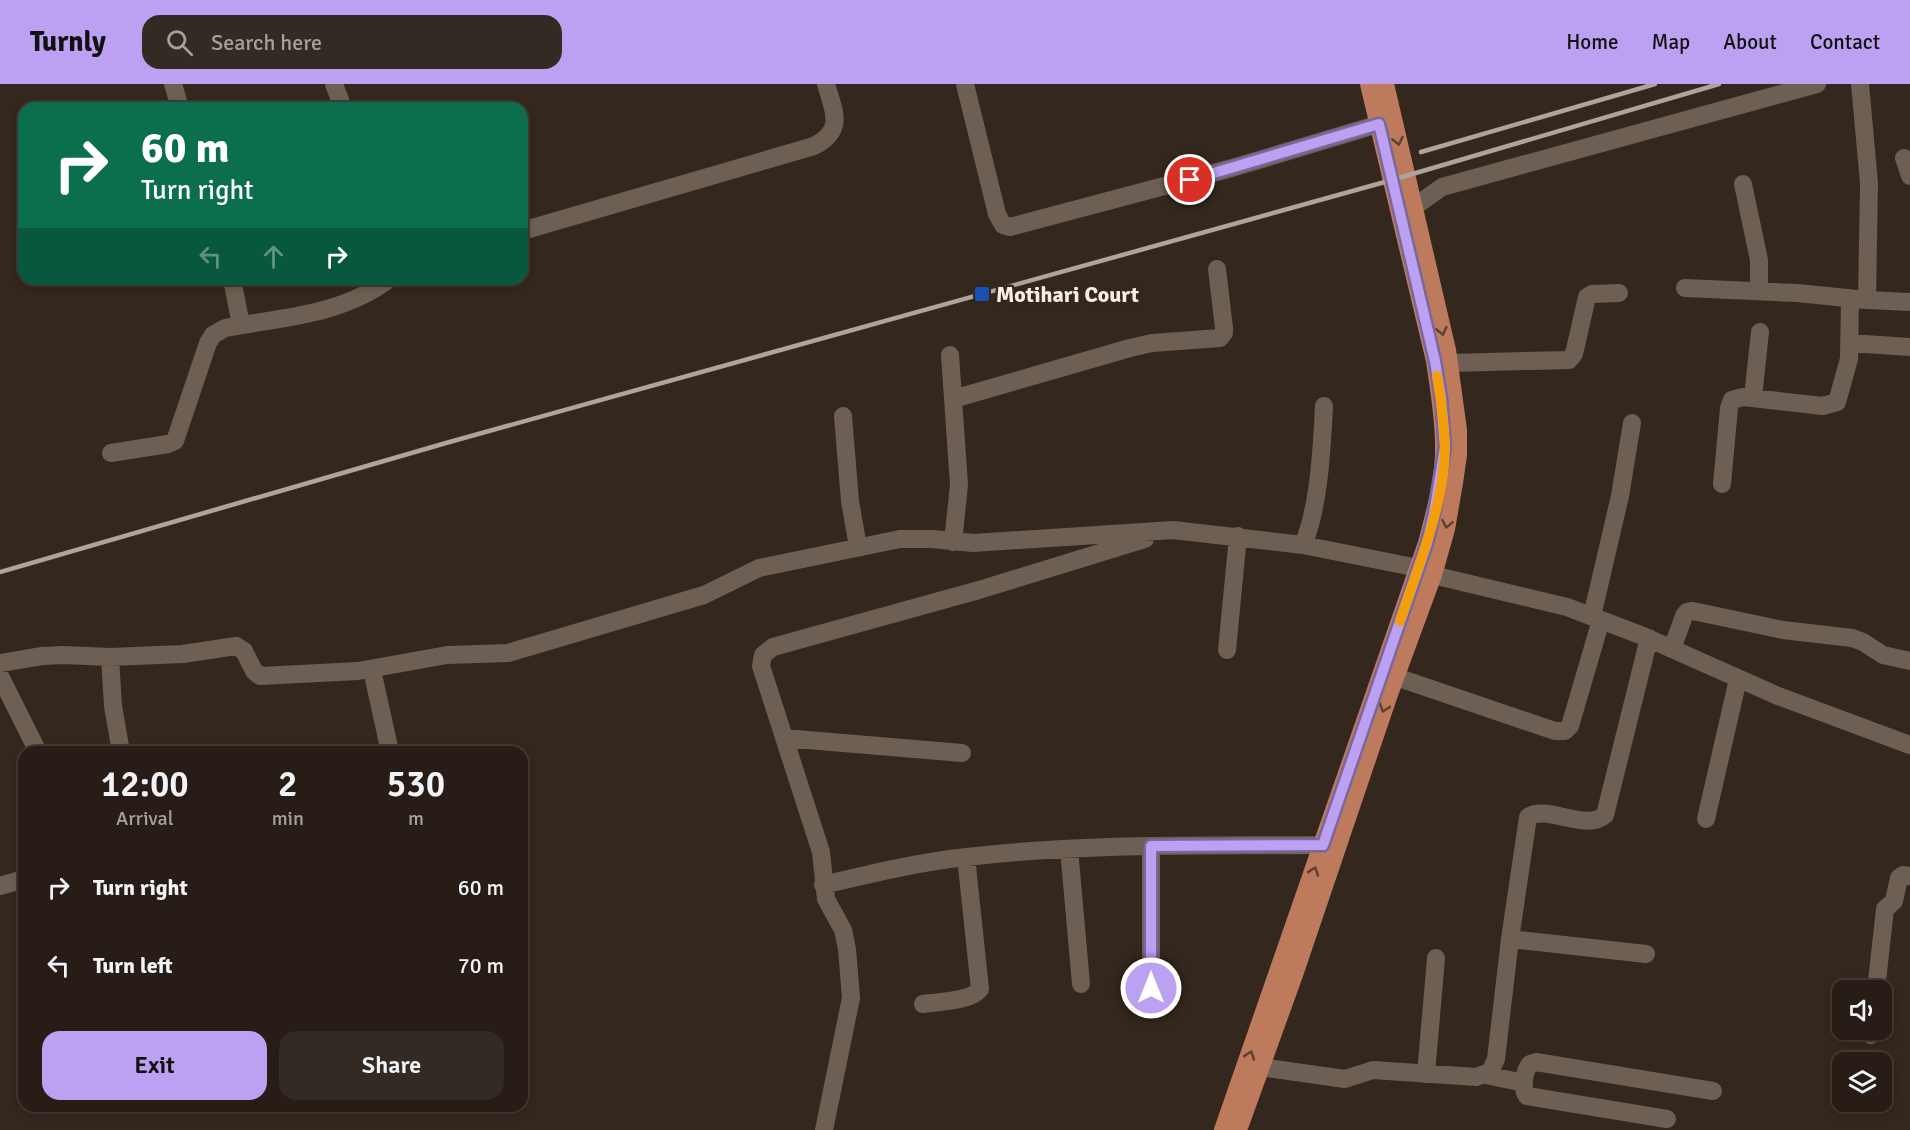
<!DOCTYPE html>
<html lang="en">
<head>
<meta charset="utf-8">
<style>
	body { margin:0; font-family:Signika,sans-serif; background:#332a23; color:#f1f3f6; height:100vh; display:flex; flex-direction:column; font-size:22px; white-space:nowrap }
	* { box-sizing:border-box; margin:0 }
	p { font-size:20px; color:#a4a2a1 }
	.icon { flex:none; width:33px; height:33px; fill:none; stroke:currentColor; stroke-width:2; stroke-linecap:round; stroke-linejoin:round }
	.map { position:relative; flex:1; overflow:hidden }
	.drawer { position:absolute; left:18px; top:662px; width:510px; height:366px; display:flex; flex-direction:column; background:#271d16; border-radius:18px; box-shadow:0 3px 9px #0003,0 0 0 2px #433b35 }
	.drawer>* { flex:none }
	.banner { position:absolute; left:18px; top:18px; width:510px; height:183px; border-radius:18px; box-shadow:0 3px 9px #0003,0 0 0 2px #433b35; background:#0b6e4f; color:#fff; overflow:hidden }
	.buttons { position:absolute; left:1832px; top:896px; display:grid; gap:12px }
	.buttons a { display:grid; place-items:center; width:60px; height:60px; border-radius:12px; background:#271d16; box-shadow:0 3px 9px #0003,0 0 0 2px #433b35; font-size:30px }
	.pin { position:absolute; display:grid; place-items:center; width:51px; height:51px; color:#fff; margin:-26px; border:3px solid #fff; border-radius:50%; box-shadow:0 2px 6px #0007 }
	.me { position:absolute; width:66px; margin:-33px; rotate:0deg; stroke-linejoin:round; filter:drop-shadow(0 0 4px #0008) }
	.turn { display:flex; align-items:center; gap:21px; height:126px; padding:0 24px; font-size:27px }
	.turn .icon { width:78px; height:78px; stroke-width:2.5 }
	.turn b { display:block; font-size:42px; line-height:51px }
	.lanes { display:flex; align-items:center; height:57px; padding:0 24px; background:#0003; justify-content:center; gap:30px; direction:ltr }
	.lanes .off { opacity:.35 }
	.eta { display:flex; justify-content:space-evenly; align-items:center; height:102px; text-align:center }
	.eta b { font-size:36px; font-weight:600; line-height:42px }
	.primary-button { display:flex; gap:12px; margin-top:auto; padding:12px 24px }
	.primary-button a { flex:1; height:69px; border-radius:18px; background:#bca0f2; color:#111; font-size:24px; font-weight:600; line-height:69px; text-align:center }
	.primary-button a+a { background:#332a23; color:#f1f3f6 }
	ul { padding:0; list-style:none }
	li { display:flex; align-items:center; gap:18px; height:78px; padding:0 24px }
	li div { flex:1 }
	li b { display:block; font-size:22px }
	li em { font-style:normal }
	header { display:flex; align-items:center; gap:36px; box-sizing:border-box; height:84px; padding:0 30px; background:#bca0f2; color:#111 }
	header strong { font-size:28px }
	nav { display:flex; gap:33px; margin-inline-start:auto; font-size:21px }
	.search { width:420px; height:54px; background:#332a23; display:flex; align-items:center; gap:15px; box-sizing:border-box; padding:0 21px; border-radius:18px; color:#a4a2a1; font-size:22px }
	.map>svg:first-child { display:block }
	.lines { fill:none; stroke-linecap:round; stroke-linejoin:round }
	.minor { stroke:#6d5f53; stroke-width:18 }
	.major { stroke:#bd7a5d; stroke-width:18 }
	.rail { stroke:#aea49c; stroke-width:4.5 }
	.oneway { stroke:#5d4030 }
	.route-casing { stroke:#7a689d; stroke-width:15 }
	.route { stroke:#bca0f2; stroke-width:10 }
	.slow { stroke:#f59e0b; stroke-width:10 }
	.transit-dot { fill:#1a4fb4; stroke:#34271d; stroke-width:2 }
	.labels { text-anchor:middle; stroke-width:5; stroke-linejoin:round; paint-order:stroke }
	.poi-label { font-size:22px; font-weight:bold; fill:#f7eee8; stroke:#34271d; text-anchor:start }
</style>
</head>
<body>
<header>
<strong>Turnly</strong>
<div class="search"><svg class="icon" aria-label="search" viewBox="0 0 24 24"><circle cx="10" cy="10" r="6"/><path d="M15 15l6 6"/></svg>Search here</div>
<nav><a>Home</a><a>Map</a><a>About</a><a>Contact</a></nav>
</header>
<div class="map">
<svg width="1910" height="1046" viewBox="0 0 1910 1046">
	<rect width="100%" height="100%" fill="#34271d"/>
	<g class="lines">
		<path class="minor" d="M173,0l7,24
			M334,0l9,24
			M965,0l32,130 6,11 7,2 222,-59 147,-44
			M1860,0l9,99 -2,117
			M1904,74l6,18
			M1743,100l16,76v31
			M1414,123l28,-20 375,-103
			M522,147l292,-85c31,-16 20,-34 12,-62
			M232,195l9,46
			M1685,204l112,5 70,7 43,2
			M1850,259l60,4
			M950,271l9,130 -6,57
			M1449,279l120,-3 5,-6 13,-57 5,-3 27,-1
			M1753,313l7,-65
			M953,315l177,-51 22,-5 68,-5 4,-5v-5l-7,-59
			M843,332l7,85 8,46
			M111,369l57,-9 7,-3 33,-98 5,-8 12,-7c54,-10 118,-13 164,-49
			M1722,400l7,-76 3,-8 11,-3 80,9 14,-4 12,-43 1,-61
			M1303,461c16,-37 19,-98 21,-139
			M1592,532l28,-120 12,-73
			M1672,565l12,-33 3,-4 6,-1 90,19 69,8 11,4 20,13 27,6
			M1227,566l11,-114
			M110,573l3,49 8,46
			M0,579l42,-7 21,-1 47,2 73,-3 53,-8 8,5 10,20 6,5 98,-5 89,-16 61,-2 196,-58 55,-27 141,-29h32l41,4 200,-13 130,15 115,23 15,7 134,32 76,29 135,60 132,49
			M372,586l18,82
			M0,592l38,76
			M1396,593l159,54h10l5,-5 31,-106
			M784,654l178,15
			M1706,735l32,-140
			M1151,762v142
			M1069,765l12,135
			M823,801c47,-11 95,-23 144,-28 117,-14 237,-11 356,-12
			M0,802l24,-7
			M1510,855l136,15
			M1876,906l9,-81 9,-8 5,-23 4,-3 7,1
			M923,920c15,-2 49,-3 57,-15l-14,-132
			M1871,951l1,-6
			M1261,983l84,12 28,-9 103,7 14,-5 6,-13 14,-120 18,-122c18,-13 58,15 77,-2l44,-177
			M1426,990l10,-116
			M1486,991l38,8
			M1667,1035l-140,-23c-6,-8 -3,-25 3,-32l6,-2 177,29
			M824,1046l27,-132 -4,-49 -4,-19 -17,-31 -5,-47 -60,-186 2,-11 10,-8 206,-57 166,-51"/>
		<path class="major" d="M1223,1046l204,-587c8,-31 18,-65 17,-98 0,-28 -5,-56 -9,-84l-66,-277
			M1238,1046l57,-158 93,-275 45,-122 13,-46 8,-46 4,-28v-25l-11,-80 -62,-266"/>
		<path class="rail" d="M1421,68l234,-68
			M0,488l446,-129 946,-263 327,-96"/>
	</g>
	<defs><path id="oneway-chevron" d="M-2-3.5L2.5 0L-2 3.5" fill="none" stroke-width="1.6" stroke-linecap="round" stroke-linejoin="round" transform="scale(1.5)"/></defs>
	<g class="oneway">
		<use href="#oneway-chevron" transform="translate(1398 57) rotate(77)"/>
		<use href="#oneway-chevron" transform="translate(1442 247) rotate(77)"/>
		<use href="#oneway-chevron" transform="translate(1447 440) rotate(101)"/>
		<use href="#oneway-chevron" transform="translate(1384 624) rotate(109)"/>
		<use href="#oneway-chevron" transform="translate(1314 787) rotate(-71)"/>
		<use href="#oneway-chevron" transform="translate(1250 971) rotate(-71)"/>
	</g>
	<g class="lines">
		<defs>
			<path id="route" d="M1151,904v-142l172,-1 104,-302 7,-29 11,-67 -4,-49 -6,-37 -56,-237 -189,56"/>
		</defs>
		<use href="#route" class="route-casing"/>
		<use href="#route" class="route"/>
		<path class="slow" d="M1400,537c18,-54 45,-118 45,-175 -1,-23 -4,-47 -8,-70"/>
	</g>
	<rect class="transit-dot" x="974" y="202" width="16" height="16" rx="3"/>
	<g class="labels">
		<g class="poi-label">
			<text x="996" y="218">Motihari Court</text>
		</g>
	</g>
</svg>
<div class="buttons">
<a><svg class="icon" aria-label="sound" viewBox="0 0 24 24"><path d="M4 9h4l5-4v14l-5-4H4zM17 9q2 3 0 6"/></svg></a>
<a><svg class="icon" aria-label="layers" viewBox="0 0 24 24"><path d="M12 4l9 5-9 5-9-5zM3 14l9 5 9-5"/></svg></a>
</div>
<div class="pin" style="left:1190px;top:96px;background:#d93025"><svg class="icon" aria-label="arrive" viewBox="0 0 24 24"><path d="M6 21V4h12l-3 4 3 4H6"/></svg></div>
<svg class="me" style="left:1151px;top:904px" viewBox="-20 -20 40 40"><circle r="17" fill="#bca0f2" stroke="#fff" stroke-width="3"/><path d="M0-11L8 9 0 5-8 9z" fill="#fff"/></svg>
<div class="banner">
<div class="turn"><svg class="icon" aria-label="right" viewBox="0 0 24 24"><path d="M7 20v-9h11M14 6l5 5-5 5"/></svg><div><b>60 m</b>Turn right</div></div>
<div class="lanes"><svg class="icon off" aria-label="left" viewBox="0 0 24 24"><path d="M17 20v-9H6M10 6l-5 5 5 5"/></svg><svg class="icon off" aria-label="ahead" viewBox="0 0 24 24"><path d="M12 20V5M6 11l6-6 6 6"/></svg><svg class="icon" aria-label="right" viewBox="0 0 24 24"><path d="M7 20v-9h11M14 6l5 5-5 5"/></svg></div>
</div>
<section class="drawer">
<div class="eta">
<div><b>12:00</b><p>Arrival</p></div>
<div><b>2</b><p>min</p></div>
<div><b>530</b><p>m</p></div>
</div>
<ul>
<li><svg class="icon" aria-label="right" viewBox="0 0 24 24"><path d="M7 20v-9h11M14 6l5 5-5 5"/></svg><div><b>Turn right</b></div><em>60 m</em></li>
<li><svg class="icon" aria-label="left" viewBox="0 0 24 24"><path d="M17 20v-9H6M10 6l-5 5 5 5"/></svg><div><b>Turn left</b></div><em>70 m</em></li>
</ul>
<div class="primary-button"><a>Exit</a><a>Share</a></div>
</section>
</div>
</body>
</html>
